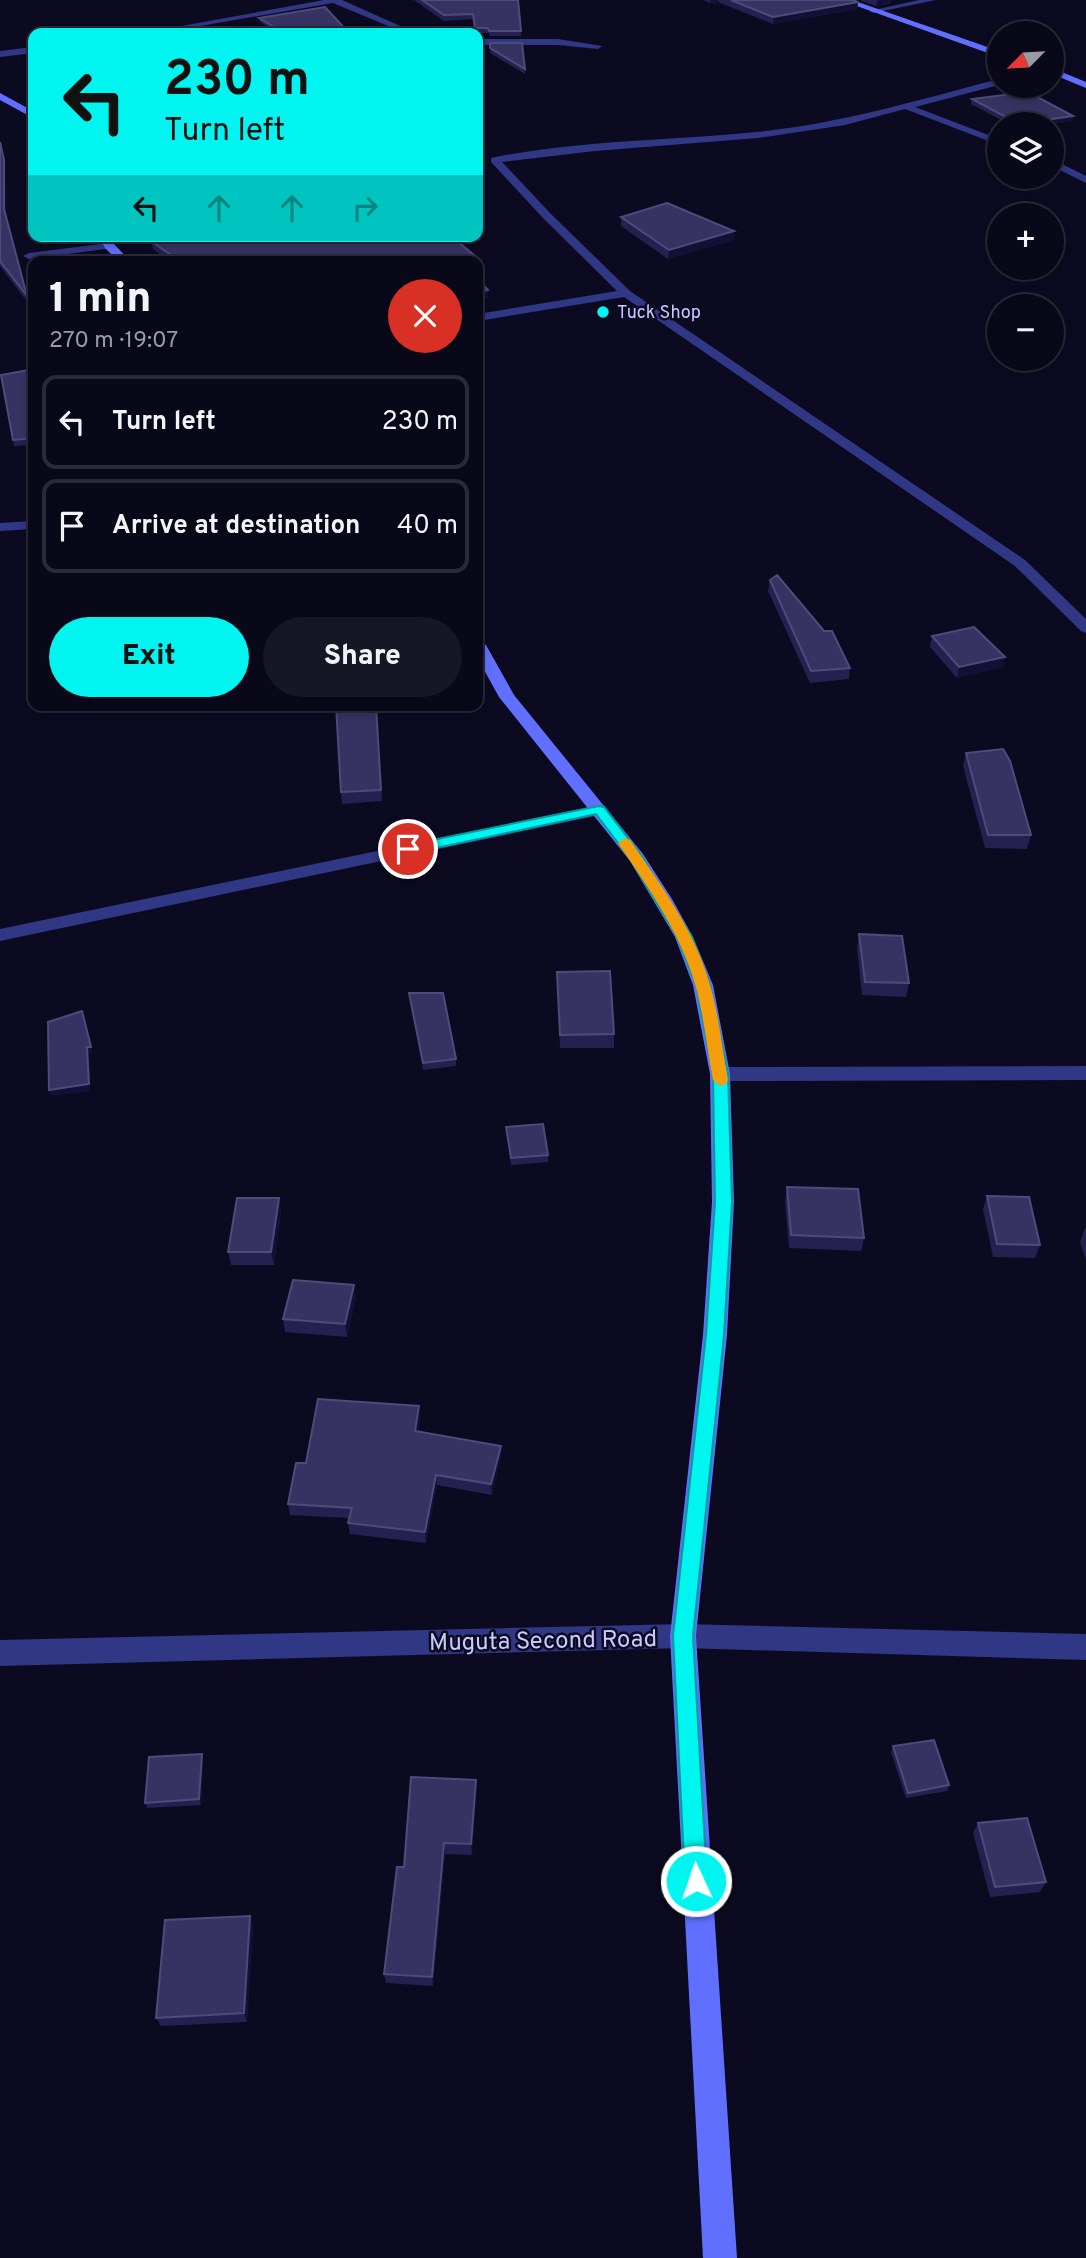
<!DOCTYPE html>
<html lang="en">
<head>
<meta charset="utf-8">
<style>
	body { margin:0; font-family:Overpass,sans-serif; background:#171625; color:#f1f3f6; height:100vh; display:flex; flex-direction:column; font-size:26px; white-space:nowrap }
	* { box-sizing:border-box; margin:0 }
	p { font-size:23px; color:#999aa2 }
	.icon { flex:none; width:38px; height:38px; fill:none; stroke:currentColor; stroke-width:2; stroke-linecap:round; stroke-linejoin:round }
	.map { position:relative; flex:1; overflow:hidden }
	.side { position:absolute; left:28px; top:256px; width:455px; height:455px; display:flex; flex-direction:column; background:#090818; border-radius:14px; box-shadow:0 4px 10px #0003,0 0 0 2px #292937 }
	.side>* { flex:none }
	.top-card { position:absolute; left:28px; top:28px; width:455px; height:214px; border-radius:14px; box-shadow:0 4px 10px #0003,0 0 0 2px #292937; background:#00f5f0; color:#111; overflow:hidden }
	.needle { width:46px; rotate:246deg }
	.fabs { position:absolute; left:987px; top:21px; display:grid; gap:14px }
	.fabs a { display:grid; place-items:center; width:77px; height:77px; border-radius:50%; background:#090818; box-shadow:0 4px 10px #0003,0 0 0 2px #292937; font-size:35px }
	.pin { position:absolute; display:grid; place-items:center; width:60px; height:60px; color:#fff; margin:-30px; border:4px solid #fff; border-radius:50%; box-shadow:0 2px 7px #0007 }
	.me { position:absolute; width:77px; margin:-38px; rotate:357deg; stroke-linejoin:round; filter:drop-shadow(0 0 5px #0008) }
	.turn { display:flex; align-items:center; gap:24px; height:147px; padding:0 21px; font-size:32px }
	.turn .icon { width:91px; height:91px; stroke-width:2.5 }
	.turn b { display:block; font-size:49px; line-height:60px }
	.lanes { display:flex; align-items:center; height:66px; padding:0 21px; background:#0003; justify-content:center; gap:35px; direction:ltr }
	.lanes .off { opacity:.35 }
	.round { display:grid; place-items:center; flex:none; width:74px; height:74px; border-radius:37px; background:#171625 }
	.headline { display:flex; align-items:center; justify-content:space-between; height:119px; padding:0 21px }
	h1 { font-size:42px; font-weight:800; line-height:52px }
	.primary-button { display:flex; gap:14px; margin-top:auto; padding:14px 21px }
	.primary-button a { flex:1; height:80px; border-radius:42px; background:#00f5f0; color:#111; font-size:28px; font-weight:800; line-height:80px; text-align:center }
	.primary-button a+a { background:#171625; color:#f1f3f6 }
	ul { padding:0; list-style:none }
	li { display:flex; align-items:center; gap:21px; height:94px; margin:0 14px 10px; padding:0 7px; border:4px solid #292937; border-radius:14px }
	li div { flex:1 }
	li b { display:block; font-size:26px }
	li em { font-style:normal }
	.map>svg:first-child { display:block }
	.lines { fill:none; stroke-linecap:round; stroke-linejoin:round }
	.street { fill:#303784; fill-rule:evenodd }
	.secondary { fill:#616fff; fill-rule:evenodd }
	.wall { fill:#242150 }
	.shaded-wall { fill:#131035 }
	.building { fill:#363363; stroke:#4d4b7b; stroke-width:2 }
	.route { fill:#00f5f0; stroke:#009f9c; stroke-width:2 }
	.slow { fill:#f59e0b }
	.poi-dot { fill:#00f5f0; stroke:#0c0a20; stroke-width:2.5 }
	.labels { text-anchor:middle; stroke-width:5; stroke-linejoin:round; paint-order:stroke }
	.far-poi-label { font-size:18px; fill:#cacaff; stroke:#0c0a20; text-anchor:start }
	.near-street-label { font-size:24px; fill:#cacaff; stroke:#0c0a20 }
</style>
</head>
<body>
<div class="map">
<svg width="1086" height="2258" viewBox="0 0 1086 2258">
	<rect width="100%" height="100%" fill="#0c0a20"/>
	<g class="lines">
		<path class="street" d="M324,0h18l74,33h-11l-72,-30 -173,30h-17z
			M919,0h17l-63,13 -4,-2z
			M478,39h80l44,7 -4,3 -40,-4h-80z
			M33,47v6l-33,4v-6z
			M999,79v6l-84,22 84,32v6l-94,-36 -60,16 -87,13 -163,13 -93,11 49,52 79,77 395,269 61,59v14l-5,-2 -66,-65 -391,-269 -146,24v-7l139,-23 -74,-73 -52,-56v-4c87,-18 177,-17 265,-26 83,-8 162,-32 243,-53z
			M1052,159l34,17v7l-34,-17z
			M109,243l5,3 -1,2 -84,11 -6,-3 6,-3z
			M33,521v8l-33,2v-8z
			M599,805l6,1 3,4 -3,4 -605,127v-12z
			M1086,1066v14l-366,1 -7,-2 -3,-5 3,-5 7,-2z
			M683,1624l403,10v26l-403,-12 -683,18v-26z"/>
		<path class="secondary" d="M840,0h12l147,51v6z
			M1052,68l34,14v6l-34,-14z
			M0,93l33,18v7l-33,-18z
			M99,236h11l4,8 16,17h-12l-13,-13z
			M478,640l8,5 28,50 129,159 29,45 21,38 20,48 17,89 4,128 -7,133 -31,301 41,622h-34l-33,-622 33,-301 9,-133 -2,-128 -17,-89 -18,-48 -45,-76 -131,-164 -21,-38z"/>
	</g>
	<path class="wall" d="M414,0h104l3,36h-32v-3h-14l-2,-14 -29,2z
		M702,0h150l6,2 -1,7 -84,15 -55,-22 -8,1z
		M860,0h31v3l-15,3z
		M259,18l90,15h-72l-17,-11z
		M490,43l35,26v5l-35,-21z
		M972,99l101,17 -1,5 -20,3h-43l-38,-20z
		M0,142l5,25 1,47 22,89 -28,-37z
		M621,217l113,14v9l-66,19 -47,-33z
		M151,241l329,19v9h-2v-8h-309l-16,-12z
		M33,389v56l-19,1 -1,-6z
		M770,580l80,88 -1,11 -39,4 -42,-92z
		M932,636l73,21 -2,10 -46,11 -27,-31z
		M376,705l6,96 -40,3 -1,-12z
		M966,753l65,82 -4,14 -42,-1 -22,-82z
		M859,934l50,49 -3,14 -44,-2 -5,-47z
		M557,972l57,62v14h-54z
		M409,993l47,66v7l-33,4z
		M506,1127l42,28v7l-37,3z
		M787,1187l77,51 -3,13 -72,-3 -4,-48z
		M987,1196l53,49 -5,13 -42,-1 -10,-48z
		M279,1198l2,14 -7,53h-43l-3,-13z
		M1085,1228h1v32l-6,-18z
		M356,1298l-9,39 -62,-5 -2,-13z
		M420,1417l-2,15 83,24 -9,39 -55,-10 -11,58 -76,-9 -2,-11 2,-5 -60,-3 -2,-11 18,-41z
		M893,1746l56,39 -2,6 -41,7 -15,-46z
		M203,1759l-2,46 -54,3 -2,-5z
		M476,1791l-4,64 -27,-1 -12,132 -47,-3 -2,-9 20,-107z
		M978,1823l68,59 -6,10 -50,5 -17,-64z
		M250,1916l3,10 -6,96 -86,4 -5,-8z"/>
	<path class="shaded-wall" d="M711,0h7v2l-8,1z
		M877,0h14v3l-15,3z
		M858,2l-1,7 -84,15v-7z
		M1073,116l-1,5 -20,3h-32z
		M4,160l1,7 1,48 -2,-6z
		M734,231v9l-66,19 1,-9z
		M480,260v9h-2v-8z
		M488,290v8l-10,2v-8z
		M1005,657l-2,10 -46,11 2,-11z
		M87,1047h4l2,6 -4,1 1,37 -39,5 -2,-6z
		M279,1198l2,14 -7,53 -3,-13z
		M354,1285l2,13 -9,39 -2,-13z
		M419,1406l1,11 -4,25 -1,-11z
		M501,1446v10l-9,39 -1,-11z
		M436,1475l1,10 -11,58 -1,-11z
		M202,1754l1,5 -2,46 -2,-6z
		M476,1780v11l-4,64 -1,-11z
		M444,1843l1,11 -12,132 -1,-9z
		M250,1916l3,10 -6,96 -3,-9z"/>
	<path class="building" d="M422,0h96l3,31h-32l-1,-3h-13l-2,-14 -29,1z
		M731,0h121l6,2 -85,15z
		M325,7l24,26h-65l-25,-15z
		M490,43h32l3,26 -35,-21z
		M1028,92l45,24 -54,8 -47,-25z
		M0,142l4,18v49l23,87 -27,-35z
		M667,203l67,28 -65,19 -48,-33z
		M171,236h280l29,24 -301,1 -28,-20z
		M478,280l10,10 -10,2z
		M29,370l4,19v49l-20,2 -12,-65z
		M777,575l47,56h8l18,37 -39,3 -41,-91z
		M974,627l31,30 -46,10 -27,-31z
		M336,705h40l5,85 -40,2z
		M1003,749l7,12 21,74h-43l-22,-82z
		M859,934l43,2 7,47 -44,-1z
		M610,971l4,63 -54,1 -3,-63z
		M409,993h34l13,66 -33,4z
		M82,1011l9,36h-4l2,37 -40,6 -1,-68z
		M543,1124l5,31 -37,3 -5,-31z
		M787,1187l71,2 6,49 -73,-3z
		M987,1196l42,1 11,48 -43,-1z
		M237,1198h42l-8,54h-43z
		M293,1280l61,5 -9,39 -62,-5z
		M318,1399l101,7 -4,25 86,15 -10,38 -55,-9 -11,57 -77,-9 4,-15 -64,-4 8,-41h10z
		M934,1740l15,45 -41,8 -15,-47z
		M202,1754l-3,45 -54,4 4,-46z
		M411,1777l65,3 -5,64 -27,-1 -12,134 -48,-3 13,-107h7z
		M1027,1818l19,64 -51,5 -17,-64z
		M250,1916l-6,97 -88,5 9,-98z"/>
	<path class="route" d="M599,806l5,1 37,48 51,82 18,48 18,89 4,128 -8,133 -31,301 14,245 -3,8 -8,3 -8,-3 -3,-8 -12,-245 33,-301 9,-133 -2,-128 -17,-89 -19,-48 -46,-77 -35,-46 -188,40 -6,-5 6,-4z"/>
	<path class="slow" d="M625,838l5,2c31,45 65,91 80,145 9,30 12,64 18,95l-2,4 -6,2 -7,-6c-6,-31 -9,-65 -18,-96 -15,-52 -47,-97 -77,-141z"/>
	<circle class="poi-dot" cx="603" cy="312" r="7"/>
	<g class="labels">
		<g class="far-poi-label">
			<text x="617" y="318">Tuck Shop</text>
		</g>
		<g class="near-street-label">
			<text transform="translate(543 1640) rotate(-1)" y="8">Muguta Second Road</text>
		</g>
	</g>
</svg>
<div class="fabs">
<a><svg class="needle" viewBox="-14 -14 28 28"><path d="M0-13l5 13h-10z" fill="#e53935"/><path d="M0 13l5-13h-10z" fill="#999aa2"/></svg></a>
<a><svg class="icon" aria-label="layers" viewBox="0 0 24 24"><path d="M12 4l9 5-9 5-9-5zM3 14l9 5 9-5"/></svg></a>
<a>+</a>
<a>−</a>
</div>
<div class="pin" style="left:408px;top:849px;background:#d93025"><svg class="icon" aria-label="arrive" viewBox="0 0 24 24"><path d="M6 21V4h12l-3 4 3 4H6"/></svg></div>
<svg class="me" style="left:696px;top:1881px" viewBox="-20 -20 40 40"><circle r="17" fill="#00f5f0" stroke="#fff" stroke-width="3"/><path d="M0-11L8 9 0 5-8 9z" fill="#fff"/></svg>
<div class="top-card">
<div class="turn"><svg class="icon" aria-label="left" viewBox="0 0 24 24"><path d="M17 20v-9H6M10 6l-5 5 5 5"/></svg><div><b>230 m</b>Turn left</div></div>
<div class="lanes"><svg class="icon" aria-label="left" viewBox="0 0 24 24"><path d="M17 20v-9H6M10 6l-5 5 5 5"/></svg><svg class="icon off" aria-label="ahead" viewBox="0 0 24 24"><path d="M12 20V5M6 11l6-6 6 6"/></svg><svg class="icon off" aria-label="ahead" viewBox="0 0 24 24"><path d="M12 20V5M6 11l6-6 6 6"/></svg><svg class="icon off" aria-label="right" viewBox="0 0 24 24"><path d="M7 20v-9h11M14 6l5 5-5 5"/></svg></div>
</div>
<section class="side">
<div class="headline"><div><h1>1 min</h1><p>270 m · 19:07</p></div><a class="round" style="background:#d93025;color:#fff"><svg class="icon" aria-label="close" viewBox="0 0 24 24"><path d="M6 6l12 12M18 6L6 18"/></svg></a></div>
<ul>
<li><svg class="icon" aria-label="left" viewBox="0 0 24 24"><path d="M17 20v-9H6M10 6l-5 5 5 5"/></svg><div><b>Turn left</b></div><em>230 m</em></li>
<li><svg class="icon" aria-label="arrive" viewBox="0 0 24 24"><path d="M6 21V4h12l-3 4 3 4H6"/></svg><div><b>Arrive at destination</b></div><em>40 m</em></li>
</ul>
<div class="primary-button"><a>Exit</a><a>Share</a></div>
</section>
</div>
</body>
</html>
